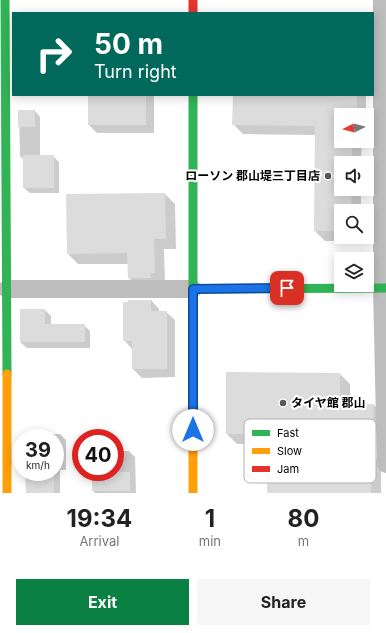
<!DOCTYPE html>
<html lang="en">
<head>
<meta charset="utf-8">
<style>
	body { margin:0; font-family:Inter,"Noto Sans JP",sans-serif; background:#f6f6f6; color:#222; height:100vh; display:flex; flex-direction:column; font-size:15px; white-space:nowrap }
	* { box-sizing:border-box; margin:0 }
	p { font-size:13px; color:#767676 }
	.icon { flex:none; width:22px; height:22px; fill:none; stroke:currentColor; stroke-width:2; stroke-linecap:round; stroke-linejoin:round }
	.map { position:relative; height:493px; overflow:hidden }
	.sheet { display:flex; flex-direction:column; background:#fff; flex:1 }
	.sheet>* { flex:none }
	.banner { position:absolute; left:12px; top:12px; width:362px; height:84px; border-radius:0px; box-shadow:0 2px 10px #0003; background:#00695c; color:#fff; overflow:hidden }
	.needle { width:26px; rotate:264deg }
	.controls { position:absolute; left:334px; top:108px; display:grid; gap:8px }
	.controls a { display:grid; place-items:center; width:40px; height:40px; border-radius:0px; background:#fff; box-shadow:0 2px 10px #0003; font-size:20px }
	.speed { position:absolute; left:12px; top:429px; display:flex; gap:8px; font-size:20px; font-weight:700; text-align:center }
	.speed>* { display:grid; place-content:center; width:52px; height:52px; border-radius:50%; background:#fff; box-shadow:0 2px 10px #0003; line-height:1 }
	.speed small { font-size:10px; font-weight:400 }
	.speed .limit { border:6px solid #d22; background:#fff; color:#111 }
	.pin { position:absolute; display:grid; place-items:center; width:34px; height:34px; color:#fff; margin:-17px; border-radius:8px; box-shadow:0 2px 6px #0006 }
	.me { position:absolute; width:44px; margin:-22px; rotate:0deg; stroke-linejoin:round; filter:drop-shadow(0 0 3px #0008) }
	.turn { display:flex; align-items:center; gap:14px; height:84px; padding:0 16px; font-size:18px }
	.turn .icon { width:52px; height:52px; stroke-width:2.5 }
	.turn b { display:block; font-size:28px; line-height:34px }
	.eta { display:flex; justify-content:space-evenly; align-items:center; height:68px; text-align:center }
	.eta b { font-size:24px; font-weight:700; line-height:28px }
	.button { display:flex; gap:8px; margin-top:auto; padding:8px 16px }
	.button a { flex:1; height:46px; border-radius:0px; background:#0b8043; color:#fff; font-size:16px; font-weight:700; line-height:46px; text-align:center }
	.button a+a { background:#f6f6f6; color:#222 }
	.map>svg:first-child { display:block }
	.shadow { fill:#0003 }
	.building { fill:#dcdcdc }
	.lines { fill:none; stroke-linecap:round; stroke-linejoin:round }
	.street { stroke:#bdbdbd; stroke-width:18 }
	.fast { stroke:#30b455; stroke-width:9 }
	.slow { stroke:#ff9f0a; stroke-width:9 }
	.jam { stroke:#e5322d; stroke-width:9 }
	.route-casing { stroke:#114b97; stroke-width:10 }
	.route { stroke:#1a73e8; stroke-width:7 }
	.poi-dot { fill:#595959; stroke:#fff; stroke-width:1.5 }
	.labels { text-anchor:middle; stroke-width:4; stroke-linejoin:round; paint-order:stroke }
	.poi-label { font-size:12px; font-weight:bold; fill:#000; stroke:#fff; text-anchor:end }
	.key { fill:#fff; stroke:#b2b2b2; stroke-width:1 }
	.key-label { font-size:11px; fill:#000 }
</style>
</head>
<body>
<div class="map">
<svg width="386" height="493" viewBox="0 0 386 493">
	<rect width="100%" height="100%" fill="#fff"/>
	<path class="shadow" d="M89,95h65v38h-57l-8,-8z
		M234,95h132v20h-25v26h21l-1,22h-20v26h20v22h-20v26h20v4h-36l-10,-10 1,-96 -73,-1 -10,-10z
		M19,111h16l5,6v39h13l6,6v31h-29l-6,-5v-28l-4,-4z
		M165,194l10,10 1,45h-12l1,34 -26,6 -10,-11v-14h-51l-10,-10 -1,-59z
		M151,300l8,9v3h7l9,8v57l-33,1 -9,-9 -1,-20 -8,-9z
		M45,310l6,6v9h33l6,6v17h-63l-7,-6z
		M340,374l10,10v20l24,1 10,11v15l-34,-2v24h21l10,10v30h-113l1,-49h-32l-10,-10z
		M34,434h26l6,6v30h-6v23h-34l8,-17v-4h21v-34h-21z
		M115,451h14l6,6 1,36h-41l-2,-2v-19h22z"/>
	<path class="building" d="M88,95h58v30h-58z
		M233,95h124v20h-16v26h11v22h-11v26h11l-1,22h-10v20h-27l1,-105 -83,-1z
		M18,110h17v17h-17z
		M23,155h31v33h-31z
		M165,193l1,46h-12l1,34h-5l1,5h-23l-1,-25 -60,1 -1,-60z
		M128,300h23v11h16v58h-35v-28h-9v-39h5z
		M20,309h25v15h40v18h-65z
		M226,372l114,1v30l34,1 -1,17 -33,-1v32h32l-1,41h-104l1,-59h-42z
		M92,472h38v19h-38z
		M25,475h29v18h-28z"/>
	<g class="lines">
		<path class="street" d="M382,0v288l4,176
			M7,289h186"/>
		<path class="fast" d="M5,0l2,374
			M193,95v332
			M193,289l193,-1"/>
		<path class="slow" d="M7,374v119
			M193,427v66"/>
		<path class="jam" d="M193,0v13"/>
	</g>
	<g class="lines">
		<defs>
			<path id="route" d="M193,430v-141l94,-1"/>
		</defs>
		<use href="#route" class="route-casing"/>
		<use href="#route" class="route"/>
	</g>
	<g class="poi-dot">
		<circle cx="328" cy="176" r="4"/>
		<circle cx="283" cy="403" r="4"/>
	</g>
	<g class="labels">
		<g class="poi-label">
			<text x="320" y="180">ローソン 郡山堤三丁目店</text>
			<text x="291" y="407" text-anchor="start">タイヤ館 郡山</text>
		</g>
	</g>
	<rect x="244" y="419" width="132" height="64" rx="6" class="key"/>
	<rect x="252" y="430" width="18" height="6" fill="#30b455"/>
	<rect x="252" y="448" width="18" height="6" fill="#ff9f0a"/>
	<rect x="252" y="466" width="18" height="6" fill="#e5322d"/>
	<g class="key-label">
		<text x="277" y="437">Fast</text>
		<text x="277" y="455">Slow</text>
		<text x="277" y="473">Jam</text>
	</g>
</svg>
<div class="controls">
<a><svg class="needle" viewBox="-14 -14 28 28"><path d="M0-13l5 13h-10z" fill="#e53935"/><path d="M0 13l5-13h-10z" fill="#767676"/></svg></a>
<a><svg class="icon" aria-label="sound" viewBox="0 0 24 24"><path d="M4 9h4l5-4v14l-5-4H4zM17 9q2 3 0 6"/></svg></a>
<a><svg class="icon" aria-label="search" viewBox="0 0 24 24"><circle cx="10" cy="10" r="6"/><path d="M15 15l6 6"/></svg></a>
<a><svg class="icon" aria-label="layers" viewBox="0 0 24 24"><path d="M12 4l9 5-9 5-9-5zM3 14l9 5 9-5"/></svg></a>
</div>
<div class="speed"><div>39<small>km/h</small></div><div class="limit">40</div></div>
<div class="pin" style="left:287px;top:288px;background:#d93025"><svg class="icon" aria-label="arrive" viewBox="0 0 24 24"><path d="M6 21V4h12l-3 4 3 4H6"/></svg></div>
<svg class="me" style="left:193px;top:430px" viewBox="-20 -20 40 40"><circle r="19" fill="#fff"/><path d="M0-13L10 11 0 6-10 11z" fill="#1a73e8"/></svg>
<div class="banner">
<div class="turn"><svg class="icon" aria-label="right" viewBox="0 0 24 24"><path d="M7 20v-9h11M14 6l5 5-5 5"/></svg><div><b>50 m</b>Turn right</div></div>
</div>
</div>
<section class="sheet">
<div class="eta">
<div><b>19:34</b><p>Arrival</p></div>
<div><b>1</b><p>min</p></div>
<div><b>80</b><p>m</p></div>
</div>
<div class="button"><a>Exit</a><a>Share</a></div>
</section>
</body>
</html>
